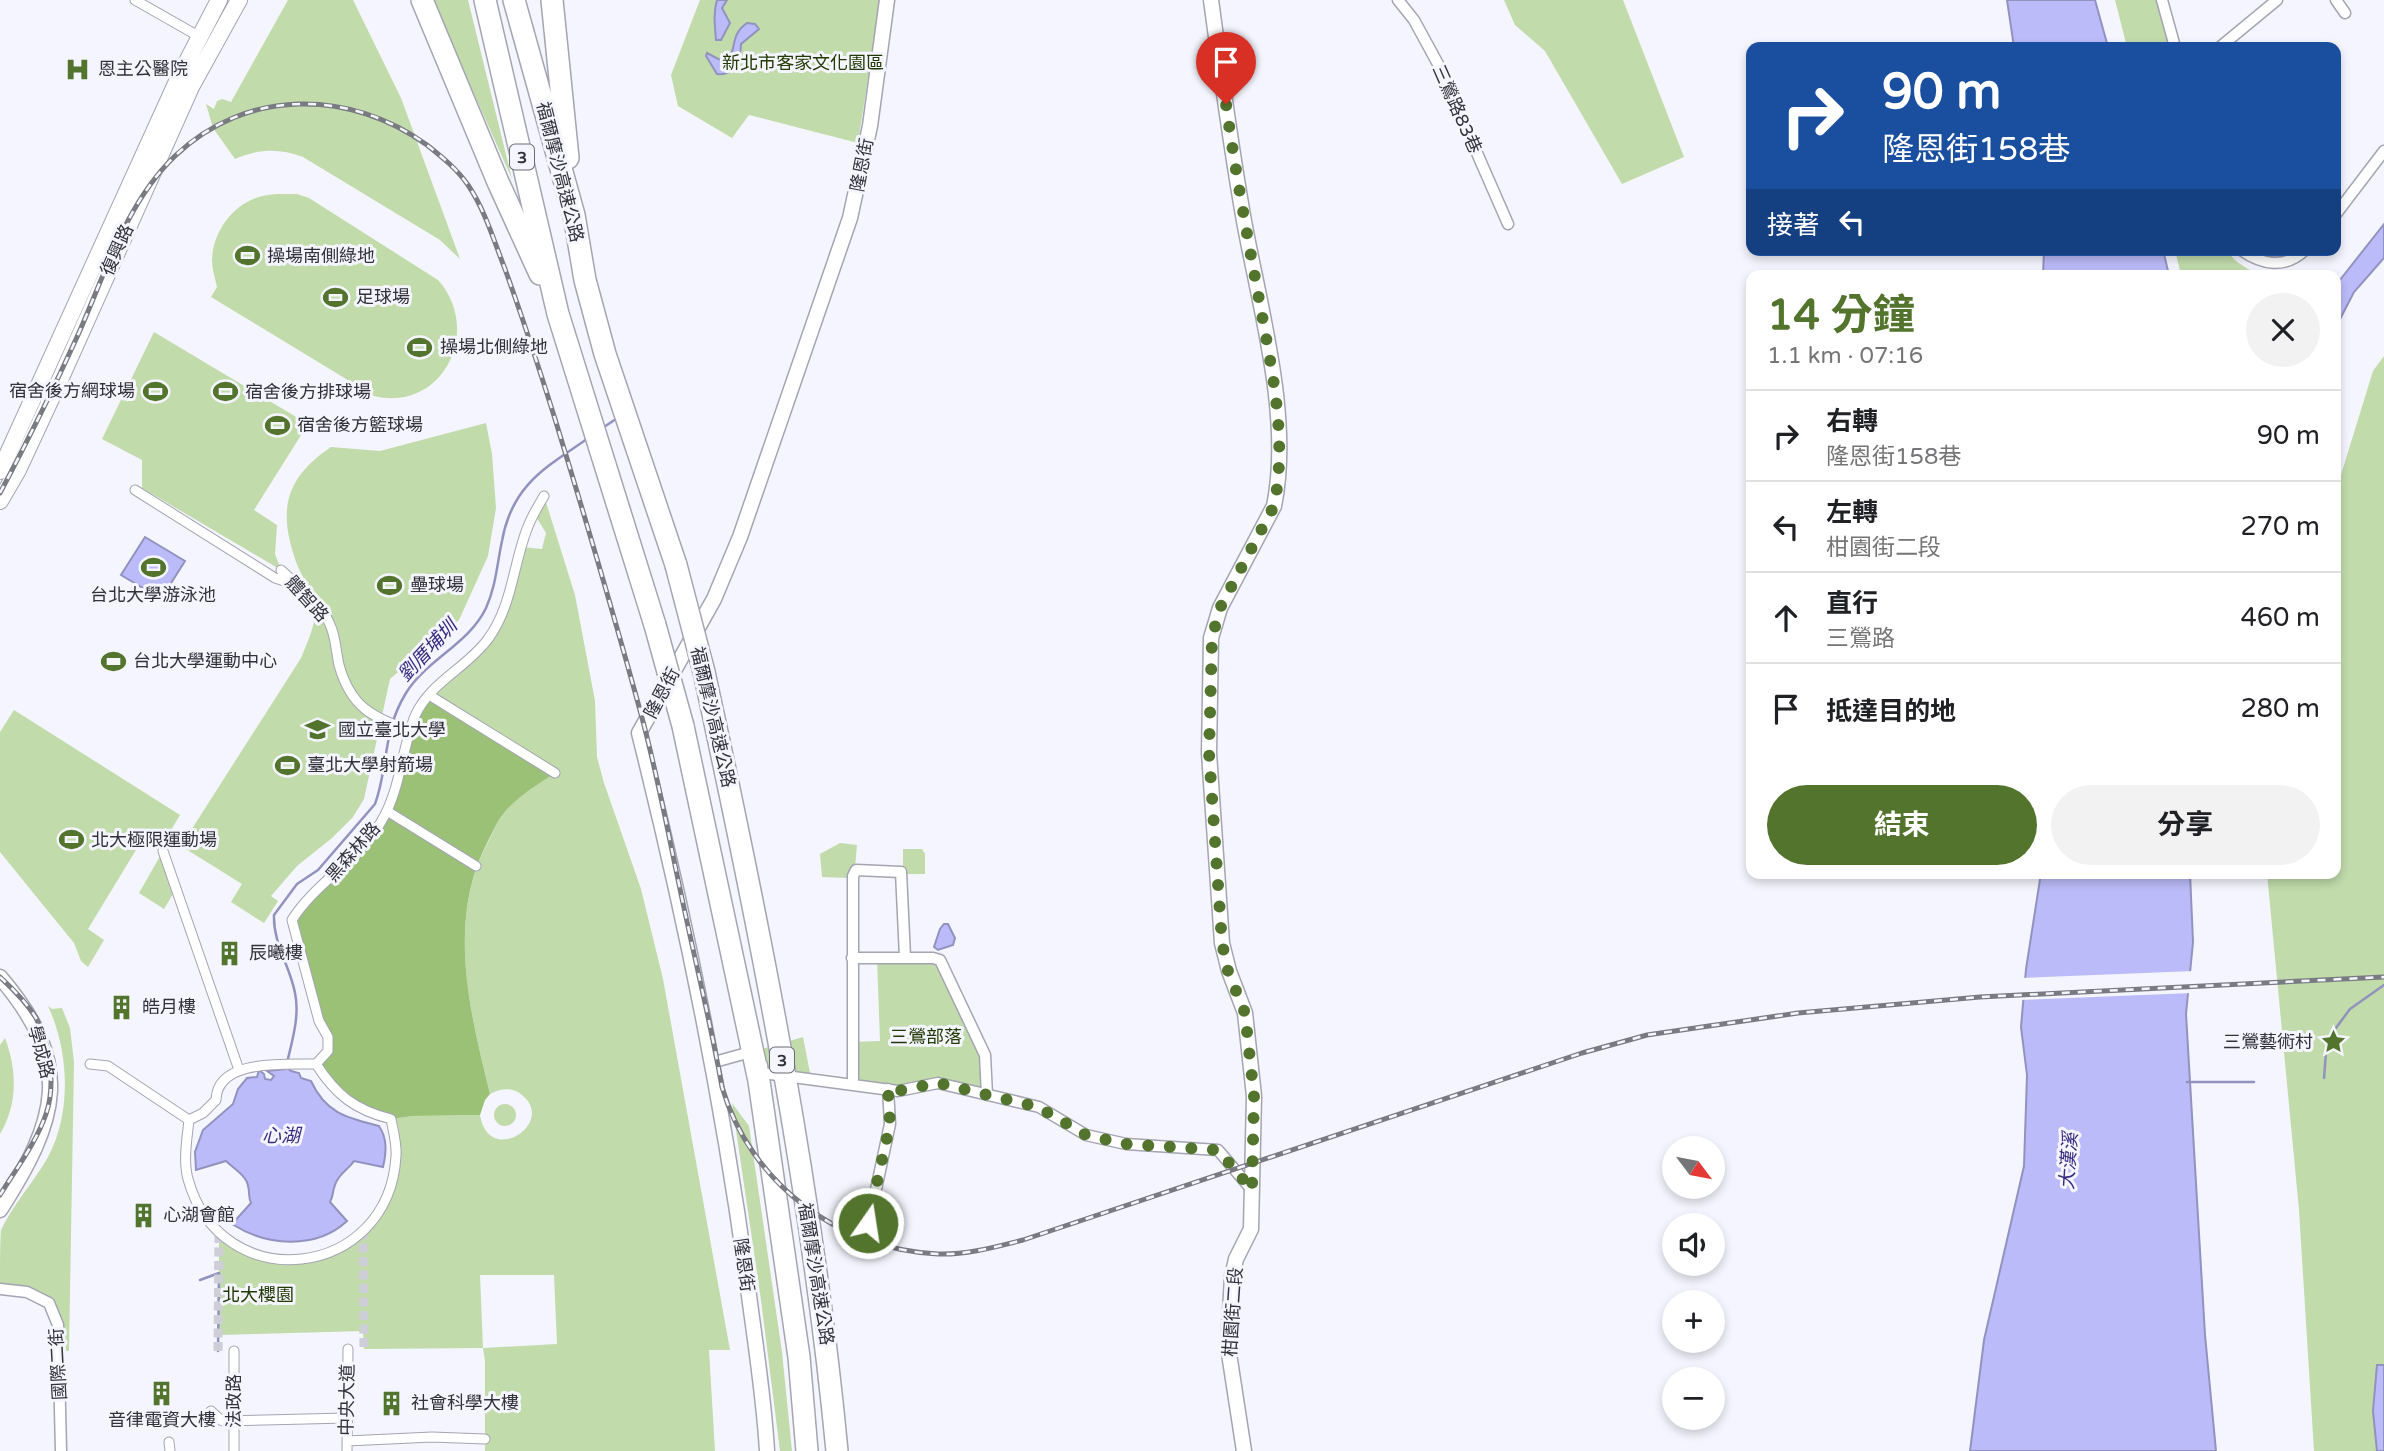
<!DOCTYPE html>
<html lang="zh-TW">
<head>
<meta charset="utf-8">
<style>
	body { margin:0; font-family:"Varela Round","Noto Sans TC",sans-serif; background:#f2f2f2; color:#202124; height:100vh; display:flex; flex-direction:column; font-size:26px; white-space:nowrap }
	* { box-sizing:border-box; margin:0 }
	p { font-size:23px; color:#757577 }
	.icon { flex:none; width:38px; height:38px; fill:none; stroke:currentColor; stroke-width:2; stroke-linecap:round; stroke-linejoin:round }
	.map { position:relative; flex:1; overflow:hidden }
	.drawer { position:absolute; left:1746px; top:270px; width:595px; height:609px; display:flex; flex-direction:column; background:#fff; border-radius:14px; box-shadow:0 4px 10px #0003 }
	.drawer>* { flex:none }
	.top-card { position:absolute; left:1746px; top:42px; width:595px; height:214px; border-radius:14px; box-shadow:0 4px 10px #0003; background:#1a4fa0; color:#fff; overflow:hidden }
	.needle { width:46px; rotate:122deg }
	.fabs { position:absolute; left:1662px; top:1136px; display:grid; gap:14px }
	.fabs a { display:grid; place-items:center; width:63px; height:63px; border-radius:50%; background:#fff; box-shadow:0 4px 10px #0003; font-size:35px }
	.pin { position:absolute; display:grid; place-items:center; width:60px; height:60px; color:#fff; margin:-72px -30px; border-radius:50% 50% 50% 0; rotate:-45deg; box-shadow:0 0 7px #0007 }
	.pin .icon { rotate:45deg }
	.me { position:absolute; width:77px; margin:-38px; rotate:13deg; stroke-linejoin:round; filter:drop-shadow(0 0 5px #0008) }
	.turn { display:flex; align-items:center; gap:24px; height:147px; padding:0 21px; font-size:32px }
	.turn .icon { width:91px; height:91px; stroke-width:2.5 }
	.turn b { display:block; font-size:49px; line-height:60px }
	.then { display:flex; align-items:center; height:66px; padding:0 21px; background:#0003; gap:14px; font-size:26px }
	.round { display:grid; place-items:center; flex:none; width:74px; height:74px; border-radius:37px; background:#f2f2f2 }
	.overview { display:flex; align-items:center; justify-content:space-between; height:119px; padding:0 21px }
	h1 { font-size:42px; font-weight:700; line-height:52px; color:#52742c }
	.cta { display:flex; gap:14px; margin-top:auto; padding:14px 21px }
	.cta a { flex:1; height:80px; border-radius:42px; background:#52742c; color:#fff; font-size:28px; font-weight:700; line-height:80px; text-align:center }
	.cta a+a { background:#f2f2f2; color:#202124 }
	ul { padding:0; list-style:none }
	li { display:flex; align-items:center; gap:21px; height:91px; padding:0 21px; border-top:2px solid #e0e0e0 }
	li div { flex:1 }
	li b { display:block; font-size:26px }
	li em { font-style:normal }
	.map>svg:first-child { display:block }
	.green { fill:#c1dbab; fill-rule:evenodd }
	.forest { fill:#9bc177 }
	.water { fill:#bbbbf9; stroke:#9292bf; stroke-width:2 }
	.pier { fill:#f4f5fe }
	.lines { fill:none; stroke-linecap:round; stroke-linejoin:round }
	.stream { stroke:#9292bf; stroke-width:2.5 }
	.pedestrian-tunnel { stroke:#cdced6; stroke-width:9; stroke-dasharray:9 4.5; stroke-linecap:butt }
	.pedestrian-casing { stroke:#a4a4b3; stroke-width:11 }
	.minor-casing { stroke:#a4a4b3; stroke-width:13 }
	.tertiary-casing { stroke:#a4a4b3; stroke-width:17 }
	.secondary-casing { stroke:#a4a4b3; stroke-width:18 }
	.motorway-casing { stroke:#a4a4b3; stroke-width:24 }
	.pedestrian { stroke:#fff; stroke-width:9 }
	.minor { stroke:#fff; stroke-width:10 }
	.tertiary { stroke:#fff; stroke-width:14 }
	.secondary { stroke:#fff; stroke-width:16 }
	.motorway { stroke:#fff; stroke-width:21 }
	.rail-casing { stroke:#7a7a82; stroke-width:5 }
	.rail { stroke:#f4f5fe; stroke-width:2.5; stroke-dasharray:8; stroke-linecap:butt }
	.motorway-bridge-casing { stroke:#a4a4b3; stroke-width:24; stroke-linecap:butt }
	.motorway-bridge { stroke:#fff; stroke-width:21 }
	.route { stroke:#52742c; stroke-width:12; stroke-dasharray:0 21.6 }
	.labels { text-anchor:middle; stroke-width:6; stroke-linejoin:round; paint-order:stroke }
	.shield { fill:#f4f5fe; stroke:#6c6c73; stroke-width:2 }
	.shield-label { font-size:16px; font-weight:bold; fill:#323238 }
	.park-label { font-size:18px; fill:#223a02; stroke:#f4f5fe }
	.poi-label { font-size:18px; fill:#323238; stroke:#f4f5fe; text-anchor:start }
	.street-label { font-size:18px; fill:#323238; stroke:#f4f5fe }
	.water-label { font-size:19px; font-style:italic; fill:#392b81; stroke:#f4f5fe }
</style>
</head>
<body>
<div class="map">
<svg width="2384" height="1451" viewBox="0 0 2384 1451">
	<rect width="100%" height="100%" fill="#f4f5fe"/>
	<path class="green" d="M288,0h65l48,98 59,161 -20,-19 -137,-83c-24,-9 -45,-8 -68,2l-22,-31 -7,-24 8,5 3,-8 5,-2 9,3z
		M432,0h36l44,179z
		M700,0h180l-22,143 -109,-28 -17,23 -54,-32 -7,-31z
		M1504,0h119l61,157 -62,27 -77,-133 -30,-26z
		M2115,0h42l13,47h-43z
		M297,194l12,4 129,82c45,50 5,133 -64,116l-163,-99 6,-10c-2,-9 -5,-18 -5,-27 1,-28 20,-55 47,-63 12,-4 26,-3 38,-3z
		M2175,250h53c4,12 20,18 30,25h-77z
		M154,332l154,92 -54,86 23,15 -2,29 6,16 -139,-82v-28l-40,-21z
		M2384,356v1095h-70l-15,-241 -32,-337h69v-382l37,-120z
		M486,423l6,31 4,54 -8,48 -29,64 -69,59 -26,120 -11,18 -21,21 -35,28 -26,30 7,5 -14,22 -33,-21 11,-18 -61,-38 120,-188c7,-17 17,-37 13,-56 -2,-12 -11,-24 -16,-35 -20,-53 -16,-87 33,-120l49,4z
		M544,496l31,99 20,106 2,56 7,26 37,106 22,90 67,371h-21l6,101h-230v-90l-2,-13 -119,1 -1,-18 -144,4v-103l41,24 64,-1 51,-36 22,-65 -6,-35 22,-3 67,-1c9,53 77,8 42,-20 -10,-8 -21,-7 -32,-1 -20,-82 -44,-173 -2,-252 5,-9 9,-21 16,-29 13,-16 32,-28 50,-40l-125,-78 59,-55 34,-93 20,2 4,-16 -11,-18zM480,1275h74l3,69 -74,4z
		M14,710l166,105 -18,30 -17,-10 -57,94 16,11 -16,27 -7,-6 -7,-18 -74,-91v-120z
		M840,843l17,2 -2,22 -6,11 -27,-1 -2,-23z
		M903,849h19l3,5v20h-22z
		M163,851l13,38 -12,20 -25,-16z
		M877,958h56l52,97 2,40 -49,-12 -40,8 -45,-7v-42l27,-1z
		M48,1006l4,3 10,-1 8,20 4,34 -5,289h-10l-10,-48 -49,-14c0,-14 0,-47 1,-59 12,-26 33,-48 47,-73 24,-45 21,-106 0,-151z
		M803,1037l8,41 -48,-5 -4,-23z
		M5,1038c12,32 13,66 -5,96v-89z
		M732,1103l17,23 33,226 10,99h-12l-19,-151z
		M494 1115a11 11 0 1 1 22 0a11 11 0 1 1-22 0Z"/>
	<path class="forest" d="M429,695l126,78c-18,12 -37,23 -51,40 -7,8 -11,19 -16,28 -42,80 -18,171 2,253l-5,6 -5,15 -67,1 -22,3 -26,-7 -49,-48 12,-13 -36,-130 88,-96 25,-78z"/>
	<path class="water" d="M717,0h10l-5,8 8,15 -9,17h-5c-1,-13 -3,-27 1,-40z
		M2007,0h88l13,47h-94z
		M747,23l8,1 4,5 -18,15c0,14 -8,33 -24,30l-11,-18 1,-3 17,9 4,-1c9,-14 2,-26 19,-38z
		M2384,224v34l-30,34 -18,35v-42z
		M2044,250h119l6,25h-126z
		M145,537l40,24 -24,38 -40,-24z
		M2041,873h149l3,69 -7,72 19,321 11,116h-246l14,-111 40,-174 3,-91 -6,-48 5,-58z
		M944,924h4l7,14 -2,7 -15,5 -4,-3 6,-18z
		M286,1066l5,5 8,2 2,5 10,3c15,33 37,37 68,45 9,13 7,28 4,41l-29,-6c-6,9 -16,13 -19,24 -3,7 -1,10 -5,17l17,19c-31,29 -81,25 -115,3l19,-21c-3,-6 -1,-10 -3,-17 -1,-10 -15,-18 -22,-25l-30,9 -1,-18 8,-22 30,-26 5,-15 9,-11 10,-1 2,-7 5,4 1,5 6,1 3,-4 -7,-5 18,-2z
		M2377,1365h7v86h-7l-4,-40z"/>
	<path class="pier" d="M2194,971l-2,22 -172,7 2,-22z"/>
	<g class="lines">
		<path class="stream" d="M601,429l15,-10
			M287,1063c5,-22 13,-47 8,-70 -5,-27 -22,-49 -21,-78l23,-31 21,-14 57,-66c14,-38 7,-72 31,-111 20,-33 63,-49 80,-85 10,-22 11,-44 16,-67 10,-56 43,-73 85,-102
			M2324,1078l3,-38 23,-31 34,-24
			M2187,1082h67
			M200,1280l19,-7 -1,78"/>
		<path class="pedestrian-tunnel" d="M363,1230l1,119
			M218,1351l1,-119"/>
		<defs>
			<path id="pedestrian" d="M135,0l65,37
				M135,490l140,88 12,4 -6,-12c17,16 42,34 50,57 5,12 5,25 8,38 12,43 33,52 73,66
				M429,695l126,78
				M387,811l89,55
				M163,851l76,219
				M90,1064l18,2 81,54
				M316,1064l12,-13v-14l-9,-16 -27,-101c23,-37 67,-60 89,-98 20,-33 20,-71 34,-106 14,-33 53,-49 73,-77 24,-32 25,-74 39,-110 4,-11 11,-23 17,-33
				M316,1064c20,31 39,46 75,55 2,11 6,25 5,37 -7,124 -175,143 -208,23 -5,-18 -1,-40 1,-59l14,-7 13,-13c1,-42 70,-35 100,-36z
				M234,1351v100
				M211,1411l11,10 125,-3
				M347,1441l85,-4 53,2
				M169,1442l1,9
				M347,1451l1,-102"/>
			<path id="minor" d="M1398,0l16,20 24,44 70,160
				M2162,0l13,47
				M2336,0l9,13
				M2220,47l57,-47
				M2336,214l48,-63
				M2241,250c21,15 44,19 64,0
				M852,958h81l7,2 45,95 2,40
				M711,1063l43,-12
				M762,1065l1,8 135,18 40,-8 101,24 47,28 40,9 92,6 34,40
				M853,1084v-208l3,-6 45,2 4,85
				M865,1241l25,-117 -2,-35
				M0,1289l27,3 22,11 9,22 3,126"/>
			<path id="tertiary" d="M1211,0c10,74 20,148 33,221 16,88 48,197 30,285l-54,102 -9,30 -2,115 13,190 7,28 16,42 9,83 -3,133 -15,30 -4,18 -4,70 16,104
				M0,977c75,88 58,142 0,233
				M767,1451c-3,-54 -12,-109 -19,-163 -25,-187 -63,-372 -109,-555l75,-134 26,-62 110,-319 20,-92 17,-126"/>
			<path id="secondary" d="M0,471l179,-394 40,-77
				M0,501l18,-31 45,-97 128,-286 48,-87"/>
			<path id="motorway" d="M422,0l76,182 42,92
				M485,0l73,314 97,311
				M514,0l60,215 11,65 20,74 71,211
				M552,0l16,158
				M704,672c56,257 108,517 133,779
				M683,726l76,355 40,276 8,94"/>
		</defs>
		<use href="#pedestrian" class="pedestrian-casing"/>
		<use href="#minor" class="minor-casing"/>
		<use href="#tertiary" class="tertiary-casing"/>
		<use href="#secondary" class="secondary-casing"/>
		<use href="#motorway" class="motorway-casing"/>
		<use href="#pedestrian" class="pedestrian"/>
		<use href="#minor" class="minor"/>
		<use href="#tertiary" class="tertiary"/>
		<use href="#secondary" class="secondary"/>
		<use href="#motorway" class="motorway"/>
		<defs>
			<path id="rail" d="M0,493c27,-51 53,-103 77,-156 28,-62 48,-133 98,-181 71,-68 175,-67 252,-11 15,12 30,24 41,40 17,25 26,56 37,84 18,50 34,99 50,150 30,98 59,196 86,295 18,66 30,135 45,203 12,56 26,113 36,170 28,96 117,163 216,167 29,1 57,-7 85,-14l559,-187 65,-18 151,-22 182,-16 404,-20
				M0,977c13,12 27,26 36,41 14,26 20,68 10,96 -10,29 -30,55 -46,81"/>
		</defs>
		<use href="#rail" class="rail-casing"/>
		<use href="#rail" class="rail"/>
		<defs>
			<path id="motorway-bridge" d="M676,565l28,107
				M655,625l28,101"/>
		</defs>
		<use href="#motorway-bridge" class="motorway-bridge-casing"/>
		<use href="#motorway-bridge" class="motorway-bridge"/>
	</g>
	<g class="lines">
		<path class="route" d="M868,1223l22,-99 -2,-36 10,3 40,-8 100,24 48,28 40,9 92,6 34,40 2,-94 -9,-83 -17,-42 -6,-28 -13,-190 3,-115 8,-30 54,-102c14,-69 -3,-139 -15,-207 -12,-65 -24,-130 -33,-195"/>
	</g>
	<defs>
		<symbol id="hospital-bare" viewBox="-9 -9 18 18"><path d="M-5-5h3v3.5h4V-5h3V5h-3V1.5h-4V5h-3Z" fill="#52742c" stroke="#f4f5fe" stroke-width="2.5" paint-order="stroke"/></symbol>
		<symbol id="stadium-bare" viewBox="-9 -9 18 18"><path d="M0-5a6.5 5 0 1 0 0 10a6.5 5 0 1 0 0-10ZM-3.5-1.8h7v3.6h-7Z" fill="#52742c" stroke="#f4f5fe" stroke-width="2.5" paint-order="stroke"/></symbol>
		<symbol id="university-bare" viewBox="-9 -9 18 18"><path d="M0-5L7-2L0 1L-7-2ZM-4 1L0 2.5L4 1V4Q0 6-4 4Z" fill="#52742c" stroke="#f4f5fe" stroke-width="2.5" paint-order="stroke"/></symbol>
		<symbol id="building-bare" viewBox="-9 -9 18 18"><path d="M-4-6H4V6H1V3H-1V6H-4ZM-2.5-4.3h1.7v1.8h-1.7ZM.8-4.3h1.7v1.8H.8ZM-2.5-1h1.7V.8h-1.7ZM.8-1h1.7V.8H.8Z" fill="#52742c" stroke="#f4f5fe" stroke-width="2.5" paint-order="stroke"/></symbol>
		<symbol id="sight-bare" viewBox="-9 -9 18 18"><path d="M0-6L1.8-2.2L6-1.7L2.9 1.2L3.7 5.4L0 3.3L-3.7 5.4L-2.9 1.2L-6-1.7L-1.8-2.2Z" fill="#52742c" stroke="#f4f5fe" stroke-width="2.5" paint-order="stroke"/></symbol>
	</defs>
	<g fill-rule="evenodd">
		<use href="#hospital-bare" x="60" y="52" width="35" height="35"/>
		<use href="#stadium-bare" x="230" y="238" width="35" height="35"/>
		<use href="#stadium-bare" x="318" y="280" width="35" height="35"/>
		<use href="#stadium-bare" x="402" y="330" width="35" height="35"/>
		<use href="#stadium-bare" x="138" y="374" width="35" height="35"/>
		<use href="#stadium-bare" x="208" y="374" width="35" height="35"/>
		<use href="#stadium-bare" x="260" y="408" width="35" height="35"/>
		<use href="#stadium-bare" x="136" y="550" width="35" height="35"/>
		<use href="#stadium-bare" x="372" y="568" width="35" height="35"/>
		<use href="#stadium-bare" x="96" y="644" width="35" height="35"/>
		<use href="#university-bare" x="300" y="712" width="35" height="35"/>
		<use href="#stadium-bare" x="270" y="748" width="35" height="35"/>
		<use href="#stadium-bare" x="54" y="822" width="35" height="35"/>
		<use href="#building-bare" x="212" y="936" width="35" height="35"/>
		<use href="#building-bare" x="104" y="990" width="35" height="35"/>
		<use href="#sight-bare" x="2316" y="1024" width="35" height="35"/>
		<use href="#building-bare" x="126" y="1198" width="35" height="35"/>
		<use href="#building-bare" x="144" y="1376" width="35" height="35"/>
		<use href="#building-bare" x="374" y="1386" width="35" height="35"/>
	</g>
	<g class="labels">
		<g class="shield">
			<rect x="510" y="144.5" width="24" height="25" rx="5"/>
			<rect x="770" y="1047.5" width="24" height="25" rx="5"/>
		</g>
		<g class="shield-label">
			<text x="522" y="163">3</text>
			<text x="782" y="1066">3</text>
		</g>
		<g class="park-label">
			<text x="803" y="69">新北市客家文化園區</text>
			<text x="926" y="1043">三鶯部落</text>
			<text x="258" y="1301">北大櫻園</text>
		</g>
		<g class="poi-label">
			<text x="98" y="75">恩主公醫院</text>
			<text x="267" y="262">操場南側綠地</text>
			<text x="356" y="303">足球場</text>
			<text x="440" y="353">操場北側綠地</text>
			<text x="135" y="397" text-anchor="end">宿舍後方網球場</text>
			<text x="245" y="398">宿舍後方排球場</text>
			<text x="297" y="431">宿舍後方籃球場</text>
			<text x="410" y="591">壘球場</text>
			<text x="153" y="601" text-anchor="middle">台北大學游泳池</text>
			<text x="133" y="667">台北大學運動中心</text>
			<text x="338" y="736">國立臺北大學</text>
			<text x="307" y="771">臺北大學射箭場</text>
			<text x="91" y="846">北大極限運動場</text>
			<text x="249" y="959">辰曦樓</text>
			<text x="142" y="1013">皓月樓</text>
			<text x="2313" y="1048" text-anchor="end">三鶯藝術村</text>
			<text x="163" y="1221">心湖會館</text>
			<text x="411" y="1409">社會科學大樓</text>
			<text x="162" y="1426" text-anchor="middle">音律電資大樓</text>
		</g>
		<g class="street-label">
			<text transform="translate(1457 109) rotate(66)" y="6">三鶯路83巷</text>
			<text transform="translate(862 165) rotate(-79)" y="6">隆恩街</text>
			<text transform="translate(560 172) rotate(76)" y="6">福爾摩沙高速公路</text>
			<text transform="translate(117 250) rotate(-66)" y="6">復興路</text>
			<text transform="translate(307 599) rotate(48)" y="6">體智路</text>
			<text transform="translate(662 693) rotate(-62)" y="6">隆恩街</text>
			<text transform="translate(713 717) rotate(77)" y="6">福爾摩沙高速公路</text>
			<text transform="translate(353 852) rotate(-49)" y="6">黑森林路</text>
			<text transform="translate(41 1052) rotate(75)" y="6">學成路</text>
			<text transform="translate(744 1265) rotate(82)" y="6">隆恩街</text>
			<text transform="translate(816 1274) rotate(81)" y="6">福爾摩沙高速公路</text>
			<text transform="translate(1233 1312) rotate(-86)" y="6">柑園街二段</text>
			<text transform="translate(58 1364) rotate(-93)" y="6">國際二街</text>
			<text transform="translate(347 1400) rotate(-89)" y="6">中央大道</text>
			<text transform="translate(234 1401) rotate(-90)" y="6">法政路</text>
		</g>
		<g class="water-label">
			<text transform="translate(427 650) rotate(-47)" y="7">劉厝埔圳</text>
			<text x="281" y="1142">心湖</text>
			<text transform="translate(2068 1161) rotate(-86)" y="7">大漢溪</text>
		</g>
	</g>
</svg>
<div class="fabs">
<a><svg class="needle" viewBox="-14 -14 28 28"><path d="M0-13l5 13h-10z" fill="#e53935"/><path d="M0 13l5-13h-10z" fill="#757577"/></svg></a>
<a><svg class="icon" aria-label="sound" viewBox="0 0 24 24"><path d="M4 9h4l5-4v14l-5-4H4zM17 9q2 3 0 6"/></svg></a>
<a>+</a>
<a>−</a>
</div>
<div class="pin" style="left:1226px;top:104px;background:#d93025"><svg class="icon" aria-label="arrive" viewBox="0 0 24 24"><path d="M6 21V4h12l-3 4 3 4H6"/></svg></div>
<svg class="me" style="left:868px;top:1223px" viewBox="-20 -20 40 40"><circle r="17" fill="#52742c" stroke="#fff" stroke-width="3"/><path d="M0-11L8 9 0 5-8 9z" fill="#fff"/></svg>
<div class="top-card">
<div class="turn"><svg class="icon" aria-label="right" viewBox="0 0 24 24"><path d="M7 20v-9h11M14 6l5 5-5 5"/></svg><div><b>90 m</b>隆恩街158巷</div></div>
<div class="then">接著<svg class="icon" aria-label="left" viewBox="0 0 24 24"><path d="M17 20v-9H6M10 6l-5 5 5 5"/></svg></div>
</div>
<section class="drawer">
<div class="overview"><div><h1>14 分鐘</h1><p>1.1 km · 07:16</p></div><a class="round"><svg class="icon" aria-label="close" viewBox="0 0 24 24"><path d="M6 6l12 12M18 6L6 18"/></svg></a></div>
<ul>
<li><svg class="icon" aria-label="right" viewBox="0 0 24 24"><path d="M7 20v-9h11M14 6l5 5-5 5"/></svg><div><b>右轉</b><p>隆恩街158巷</p></div><em>90 m</em></li>
<li><svg class="icon" aria-label="left" viewBox="0 0 24 24"><path d="M17 20v-9H6M10 6l-5 5 5 5"/></svg><div><b>左轉</b><p>柑園街二段</p></div><em>270 m</em></li>
<li><svg class="icon" aria-label="ahead" viewBox="0 0 24 24"><path d="M12 20V5M6 11l6-6 6 6"/></svg><div><b>直行</b><p>三鶯路</p></div><em>460 m</em></li>
<li><svg class="icon" aria-label="arrive" viewBox="0 0 24 24"><path d="M6 21V4h12l-3 4 3 4H6"/></svg><div><b>抵達目的地</b></div><em>280 m</em></li>
</ul>
<div class="cta"><a>結束</a><a>分享</a></div>
</section>
</div>
</body>
</html>
